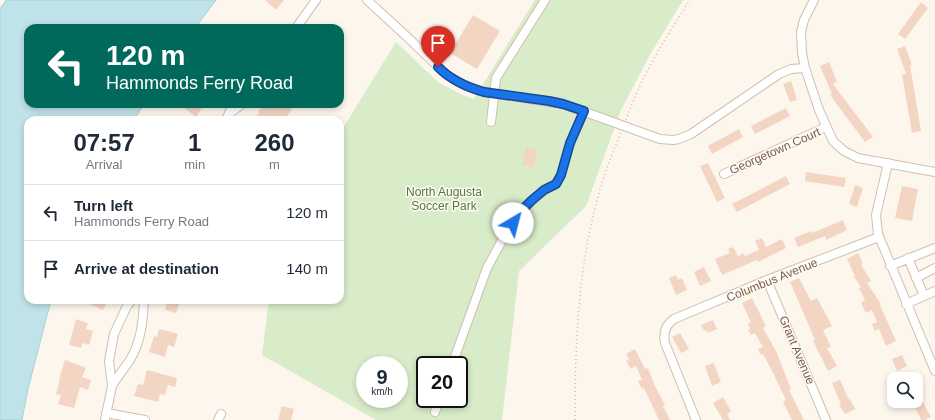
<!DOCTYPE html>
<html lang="en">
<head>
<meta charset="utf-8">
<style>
	body { margin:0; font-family:Helvetica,sans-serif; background:#f2f2f3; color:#1f2937; height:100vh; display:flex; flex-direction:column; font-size:15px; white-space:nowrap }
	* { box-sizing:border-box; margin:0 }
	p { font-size:13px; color:#747a83 }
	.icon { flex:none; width:22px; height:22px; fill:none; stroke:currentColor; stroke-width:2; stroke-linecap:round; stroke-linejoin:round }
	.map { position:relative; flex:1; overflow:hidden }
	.panel { position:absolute; left:24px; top:116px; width:320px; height:188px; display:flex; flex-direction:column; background:#fff; border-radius:12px; box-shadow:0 2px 6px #0003 }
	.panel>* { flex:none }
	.banner { position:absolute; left:24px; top:24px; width:320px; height:84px; border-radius:12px; box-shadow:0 2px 6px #0003; background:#00695c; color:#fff; overflow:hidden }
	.tools { position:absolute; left:887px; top:372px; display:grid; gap:8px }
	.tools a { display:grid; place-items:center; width:36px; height:36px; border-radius:8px; background:#fff; box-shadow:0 2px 6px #0003; font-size:20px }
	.speed { position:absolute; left:356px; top:356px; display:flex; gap:8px; font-size:20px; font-weight:700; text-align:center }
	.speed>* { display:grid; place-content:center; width:52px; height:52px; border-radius:50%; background:#fff; box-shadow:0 2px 6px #0003; line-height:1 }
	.speed small { font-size:10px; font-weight:400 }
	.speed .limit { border:2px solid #111; border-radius:6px; background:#fff; color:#111 }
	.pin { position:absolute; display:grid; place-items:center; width:34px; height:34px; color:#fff; margin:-41px -17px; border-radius:50% 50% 50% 0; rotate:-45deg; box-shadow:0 0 4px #0007 }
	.pin .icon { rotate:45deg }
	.me { position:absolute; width:44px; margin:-22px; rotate:37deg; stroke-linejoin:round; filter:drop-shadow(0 0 3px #0008) }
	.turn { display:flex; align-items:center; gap:14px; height:84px; padding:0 16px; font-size:18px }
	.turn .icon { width:52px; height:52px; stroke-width:2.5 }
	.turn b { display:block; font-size:28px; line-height:34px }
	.eta { display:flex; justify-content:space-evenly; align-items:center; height:68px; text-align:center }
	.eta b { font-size:24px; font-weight:700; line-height:28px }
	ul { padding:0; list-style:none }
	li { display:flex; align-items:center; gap:12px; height:56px; padding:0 16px; border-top:1px solid #e0e1e3 }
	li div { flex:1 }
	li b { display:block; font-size:15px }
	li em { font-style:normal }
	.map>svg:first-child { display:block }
	.green { fill:#d8ecc9; fill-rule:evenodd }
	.water { fill:#bfe3e8; stroke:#a5d3da }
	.building { fill:#f3d5c3 }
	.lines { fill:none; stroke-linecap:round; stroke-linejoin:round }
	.minor-casing { stroke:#d1beb0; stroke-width:10 }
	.path { stroke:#d9b8a5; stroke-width:1.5; stroke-dasharray:1 3; stroke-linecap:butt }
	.minor { stroke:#fff; stroke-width:8 }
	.route-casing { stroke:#114b97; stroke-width:10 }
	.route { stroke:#1a73e8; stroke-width:7 }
	.labels { text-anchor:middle; stroke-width:3; stroke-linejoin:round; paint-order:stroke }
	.street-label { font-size:12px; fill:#7a5c4d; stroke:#fffaf3 }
	.park-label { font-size:12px; fill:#537a41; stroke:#fffaf3 }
</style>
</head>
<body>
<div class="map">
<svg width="935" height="420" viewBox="0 0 935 420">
	<rect width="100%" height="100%" fill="#fdf6ec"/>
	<path class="green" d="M535,0h148l-32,53 -30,57 -35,96 -67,65 -17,149h-126l-114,-65 7,-55h71v-167l56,-91 42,40 24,13 12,4zM365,365h34v34h-34zM425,365h34v34h-34z"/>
	<path class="water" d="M6,0h210l-21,28h-167v76h116l-10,16h-106v180h23l-23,89 -6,31h-22v-411z"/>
	<path class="building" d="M265,0h19l-8,10z
		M921,2l7,6 -23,31 -7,-5z
		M473,15l27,16 -23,38 -27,-16z
		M905,46l7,19h-2l11,66 -9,2 -10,-59h4l-9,-25z
		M829,62l8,20 -4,2 40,53 -8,5 -35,-47 2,-1 -12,-28z
		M791,81l6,19 -7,2 -7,-18z
		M179,104h18l5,4 -6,9z
		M263,104l7,4 3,-4h8l5,3 1,-2 5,4 -8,11h-30l5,-7 -1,-1z
		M786,108l4,8 -35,18 -4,-8z
		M739,129l4,8 -31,17 -4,-8z
		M526,147l11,2 -3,18 -12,-2z
		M708,163l17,35 -8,4 -17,-36z
		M806,172l40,6 -2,9 -39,-6z
		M786,176l4,8 -53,28 -5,-8z
		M855,185l8,3 -6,19 -8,-3z
		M902,186l16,3 -6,32 -17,-3z
		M843,220l4,10 -21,10 -1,-4 -27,11 -4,-9 17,-7 1,2z
		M762,238l4,9 16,-8 4,9 -28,14 -1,-2 -35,15 -7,-16 15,-6 -2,-4 5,-2 5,9 6,-3 1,3 14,-6 -4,-9z
		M858,253l5,11 -2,1 10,16 -4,2 14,21 -1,1 16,36 -10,5 -7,-17 -4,2 -3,-7 5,-2 -5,-12 -6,3 -5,-10 4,-3 -6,-12 2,-1 -7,-10 1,-1 -8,-17z
		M704,267l7,14 -11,5 -6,-14z
		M676,275l2,5 4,-2 5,12 -11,5 -7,-17z
		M799,278l12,23 6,-3 15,28 -9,4 8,17 -4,1 10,18 -9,5 -15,-30 2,-1 -25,-58z
		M752,298l14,28 -3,2 13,23 15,38 -2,1 15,30h-12l-9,-18 3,-2 -13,-27 -10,-19 -2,1 -3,-6 5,-2 -8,-14 -4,2 -3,-5 2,-1 -2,-5 3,-2 -9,-19z
		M80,300h28l-5,10z
		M168,300h12l-4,13 -11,-3z
		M76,319l12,4 -2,6 7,2 -4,14 -7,-2 -1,5 -12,-3z
		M713,320l4,9 -9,4 -2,-3 -2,1 -3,-6z
		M159,329l19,5 -4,13 -6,-2 -3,12 -16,-5 5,-16 3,1z
		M680,333l9,16 -8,4 -9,-16z
		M635,349l10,20 3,-1 6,16 11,21 -2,1 7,14h-11l-15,-32 -2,1 -4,-8 4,-1 -6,-14 -5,3 -5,-8 3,-1 -3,-6z
		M902,355l5,11 -10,5 -5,-12z
		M65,360l21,8 -4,9 9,3 -3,10 -8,-3 -6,21 -16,-4 3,-9 -5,-1 4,-15h-1z
		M714,363l7,19 -9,4 -7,-20z
		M147,370l30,8 -2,9 -7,-2 -3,10 -5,-1 -2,8 -24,-6 4,-12 5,1z
		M840,380l9,20 1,-1 5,10 -10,5 -6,-9 2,-1 -9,-21z
		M916,387l8,12 -2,1 9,17 -6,3h-4l-9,-19h4z
		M723,397l8,14 -4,3 3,6h-7l-10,-17z
		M282,406l12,3 -3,11h-13z"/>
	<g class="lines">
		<defs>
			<path id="minor" d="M367,0l36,33 44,42 17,10 20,7 79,12 97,35 13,1 6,-1 12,-5 88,-60 12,-5 14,-1
				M814,0l-10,20 -3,12 1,21 3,15 14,42 14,31 11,10 14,7 77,14
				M296,28l20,-28
				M230,113l12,-9
				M226,120l7,-16
				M491,122l5,-44 49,-78
				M888,163l-12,52 2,19 57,137
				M724,174l102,-47
				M908,258l16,38
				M890,266l45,-18
				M916,278l19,-10
				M767,280l59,140
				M906,304l29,-13
				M452,365l35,-97 18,-33 17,-25 22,-20 12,-6 5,-9 9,-32 14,-32
				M112,386c5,-9 12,-17 18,-26 11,-18 13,-39 14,-60
				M435,412l5,-13
				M106,413l39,7
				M105,420l7,-34 -3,-25 5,-27 13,-28 5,-6
				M218,420l3,-6
				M696,420l-31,-77c-2,-10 0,-18 9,-24l93,-39 112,-43"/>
		</defs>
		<use href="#minor" class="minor-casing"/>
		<path class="path" d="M626,120c15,-43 39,-82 64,-120
			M575,420c0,-97 5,-197 46,-287"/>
		<use href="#minor" class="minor"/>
	</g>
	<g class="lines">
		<defs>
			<path id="route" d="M438,67c13,13 28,20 46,25l65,9 14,3 21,7 -14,32 -9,32 -5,9 -12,6 -12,10 -10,10 -9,13"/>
		</defs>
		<use href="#route" class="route-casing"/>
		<use href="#route" class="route"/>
	</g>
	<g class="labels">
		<g class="street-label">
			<text transform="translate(775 151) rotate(-24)" y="4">Georgetown Court</text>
			<text transform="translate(772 280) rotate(-22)" y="4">Columbus Avenue</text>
			<text transform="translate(797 350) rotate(67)" y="4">Grant Avenue</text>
		</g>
		<g class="park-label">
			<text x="444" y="196">North Augusta<tspan x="444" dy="14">Soccer Park</tspan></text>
		</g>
	</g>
</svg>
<div class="tools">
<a><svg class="icon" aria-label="search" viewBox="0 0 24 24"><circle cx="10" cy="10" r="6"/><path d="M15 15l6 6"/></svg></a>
</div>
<div class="speed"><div>9<small>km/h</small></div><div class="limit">20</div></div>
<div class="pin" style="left:438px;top:67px;background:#d93025"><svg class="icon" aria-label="arrive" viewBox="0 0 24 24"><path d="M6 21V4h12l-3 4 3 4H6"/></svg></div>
<svg class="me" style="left:513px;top:223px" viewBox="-20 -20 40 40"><circle r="19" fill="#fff"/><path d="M0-13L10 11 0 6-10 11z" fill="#1a73e8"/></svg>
<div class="banner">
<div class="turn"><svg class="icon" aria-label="left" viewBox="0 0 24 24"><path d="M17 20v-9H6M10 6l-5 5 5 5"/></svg><div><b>120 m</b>Hammonds Ferry Road</div></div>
</div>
<section class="panel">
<div class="eta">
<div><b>07:57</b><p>Arrival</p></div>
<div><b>1</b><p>min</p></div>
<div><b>260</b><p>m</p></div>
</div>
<ul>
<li><svg class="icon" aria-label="left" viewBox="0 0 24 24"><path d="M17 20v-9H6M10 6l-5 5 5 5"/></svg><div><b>Turn left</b><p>Hammonds Ferry Road</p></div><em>120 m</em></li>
<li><svg class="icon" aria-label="arrive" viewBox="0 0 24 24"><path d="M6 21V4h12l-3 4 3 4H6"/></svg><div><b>Arrive at destination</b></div><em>140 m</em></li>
</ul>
</section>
</div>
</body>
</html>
